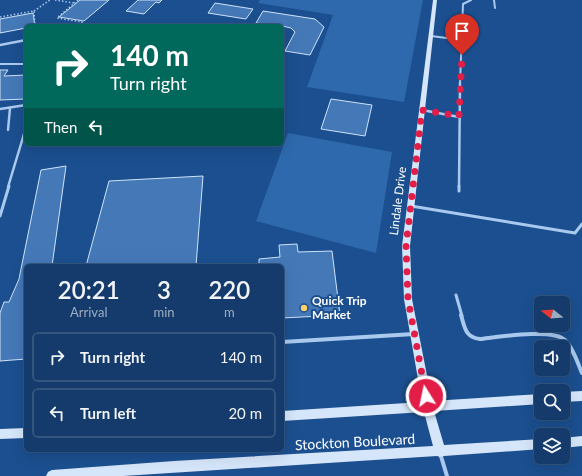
<!DOCTYPE html>
<html lang="en">
<head>
<meta charset="utf-8">
<style>
	body { margin:0; font-family:Lato,sans-serif; background:#214673; color:#f1f3f6; height:100vh; display:flex; flex-direction:column; font-size:15px; white-space:nowrap }
	* { box-sizing:border-box; margin:0 }
	p { font-size:13px; color:#9dadc1 }
	.icon { flex:none; width:22px; height:22px; fill:none; stroke:currentColor; stroke-width:2; stroke-linecap:round; stroke-linejoin:round }
	.map { position:relative; flex:1; overflow:hidden }
	.drawer { position:absolute; left:24px; top:264px; width:260px; height:188px; display:flex; flex-direction:column; background:#143b6b; border-radius:6px; box-shadow:0 4px 16px #0002,0 0 0 1px #33557e }
	.drawer>* { flex:none }
	.banner { position:absolute; left:24px; top:24px; width:260px; height:122px; border-radius:6px; box-shadow:0 4px 16px #0002,0 0 0 1px #33557e; background:#00695c; color:#fff; overflow:hidden }
	.needle { width:26px; rotate:287deg }
	.fabs { position:absolute; left:534px; top:296px; display:grid; gap:8px }
	.fabs a { display:grid; place-items:center; width:36px; height:36px; border-radius:6px; background:#143b6b; box-shadow:0 4px 16px #0002,0 0 0 1px #33557e; font-size:20px }
	.pin { position:absolute; display:grid; place-items:center; width:34px; height:34px; color:#fff; margin:-41px -17px; border-radius:50% 50% 50% 0; rotate:-45deg; box-shadow:0 0 4px #0007 }
	.pin .icon { rotate:45deg }
	.me { position:absolute; width:44px; margin:-22px; rotate:350deg; stroke-linejoin:round; filter:drop-shadow(0 0 3px #0008) }
	.turn { display:flex; align-items:center; gap:14px; height:84px; padding:0 20px; font-size:18px }
	.turn .icon { width:52px; height:52px; stroke-width:2.5 }
	.turn b { display:block; font-size:28px; line-height:34px }
	.then { display:flex; align-items:center; height:38px; padding:0 20px; background:#0003; gap:8px; font-size:15px }
	.eta { display:flex; justify-content:space-evenly; align-items:center; height:68px; text-align:center }
	.eta b { font-size:24px; font-weight:600; line-height:28px }
	ul { padding:0; list-style:none }
	li { display:flex; align-items:center; gap:12px; height:50px; margin:0 8px 6px; padding:0 12px; border:2px solid #33557e; border-radius:6px }
	li div { flex:1 }
	li b { display:block; font-size:15px }
	li em { font-style:normal }
	.map>svg:first-child { display:block }
	.green { fill:#2e69ad }
	.building { fill:#4478b7; stroke:#cfe3fa }
	.lines { fill:none; stroke-linecap:round; stroke-linejoin:round }
	.path { stroke:#a9c9ee; stroke-width:1.5; stroke-dasharray:1.5 2; stroke-linecap:butt }
	.lane-far3 { stroke:#a9c9ee; stroke-width:2 }
	.lane-far2 { stroke:#a9c9ee; stroke-width:2.5 }
	.lane-far1 { stroke:#a9c9ee; stroke-width:3 }
	.lane { stroke:#a9c9ee; stroke-width:4 }
	.street { stroke:#a9c9ee; stroke-width:2.5 }
	.secondary { fill:#d6e6fa; fill-rule:evenodd }
	.route { stroke:#e11d48; stroke-width:7; stroke-dasharray:0 12.6 }
	.poi-dot { fill:#ffd166; stroke:#1b4f8f; stroke-width:1.5 }
	.labels { text-anchor:middle; stroke-width:4; stroke-linejoin:round; paint-order:stroke }
	.street-label { font-size:12px; fill:#fff; stroke:#1b4f8f }
	.poi-label { font-size:12px; font-weight:bold; fill:#fff; stroke:#1b4f8f; text-anchor:start }
	.near-street-label { font-size:14px; fill:#fff; stroke:#1b4f8f }
</style>
</head>
<body>
<div class="map">
<svg width="582" height="476" viewBox="0 0 582 476">
	<rect width="100%" height="100%" fill="#1b4f8f"/>
	<path class="green" d="M260,0h163l-19,102 -97,-15 26,-72 -75,-12z
		M288,133l104,19 -16,101 -120,-32z"/>
	<path class="building" d="M80,0h29l-25,21 -25,-4z
		M138,0h24l-3,3 -3,-1 -12,12 -18,-3z
		M215,3l38,6 -7,10 -38,-6z
		M263,11l52,8 9,8 -14,28 -25,-4 10,-19 -4,-4 -9,-2 -26,-3z
		M33,13l2,13h-9v2l-26,5v-14z
		M0,70h8l-4,6 22,-1v24l-26,1z
		M331,99l41,6 -7,31 -44,-7z
		M66,166l-14,100h-26v93l-26,2v-48l4,-11h5l10,-23 22,-109z
		M203,176l-7,90h-110l23,-85z
		M297,244l1,8 34,-1 8,64 -58,3v-52h-23v-7l21,-2 -1,-12z"/>
	<g class="lines">
		<path class="path" d="M55,0l19,3
			M78,0l-21,18 25,4 -3,4
			M34,11l16,-11
			M0,17l34,-6 1,15"/>
		<path class="lane-far3" d="M494,0l1,8
			M431,36l31,4
			M0,64h26
			M460,84l3,-80 8,-4"/>
		<path class="lane-far2" d="M0,109l26,-4
			M422,110l37,7
			M8,130l2,-22
			M8,187l16,-53
			M459,187l1,-104"/>
		<path class="lane-far1" d="M459,186v5
			M411,206l164,27 7,-9
			M0,216l9,-30
			M456,295l6,21"/>
		<path class="lane" d="M461,315c4,13 4,22 19,24 18,-2 73,-11 85,1 9,9 12,22 17,33
			M282,342l132,-8
			M440,453l7,23"/>
		<path class="street" d="M0,45l26,-5"/>
		<path class="secondary" d="M433,0h4l-27,246 2,53 20,102 109,-7v10l-107,7 10,34 97,-6v10l-97,7 -4,1 -3,-1 -314,20h-77l2,-4 4,-2 122,-9 259,-15 -9,-34 -142,9v-10l140,-9 -18,-103 -2,-53z
			M582,391v10l-19,1v-10z
			M26,428v10l-26,1v-10z
			M582,436v10l-19,2v-10z"/>
	</g>
	<g class="lines">
		<path class="route" d="M426,396l-18,-97 -2,-53 16,-136 37,6 3,-61"/>
	</g>
	<circle class="poi-dot" cx="304" cy="308" r="4"/>
	<g class="labels">
		<g class="street-label">
			<text transform="translate(398 201) rotate(-83)" y="4">Lindale Drive</text>
		</g>
		<g class="poi-label">
			<text x="312" y="305">Quick Trip<tspan x="312" dy="14">Market</tspan></text>
		</g>
		<g class="near-street-label">
			<text transform="translate(355 442) rotate(-3)" y="5">Stockton Boulevard</text>
		</g>
	</g>
</svg>
<div class="fabs">
<a><svg class="needle" viewBox="-14 -14 28 28"><path d="M0-13l5 13h-10z" fill="#e53935"/><path d="M0 13l5-13h-10z" fill="#9dadc1"/></svg></a>
<a><svg class="icon" aria-label="sound" viewBox="0 0 24 24"><path d="M4 9h4l5-4v14l-5-4H4zM17 9q2 3 0 6"/></svg></a>
<a><svg class="icon" aria-label="search" viewBox="0 0 24 24"><circle cx="10" cy="10" r="6"/><path d="M15 15l6 6"/></svg></a>
<a><svg class="icon" aria-label="layers" viewBox="0 0 24 24"><path d="M12 4l9 5-9 5-9-5zM3 14l9 5 9-5"/></svg></a>
</div>
<div class="pin" style="left:462px;top:55px;background:#d93025"><svg class="icon" aria-label="arrive" viewBox="0 0 24 24"><path d="M6 21V4h12l-3 4 3 4H6"/></svg></div>
<svg class="me" style="left:426px;top:396px" viewBox="-20 -20 40 40"><circle r="17" fill="#e11d48" stroke="#fff" stroke-width="3"/><path d="M0-11L8 9 0 5-8 9z" fill="#fff"/></svg>
<div class="banner">
<div class="turn"><svg class="icon" aria-label="right" viewBox="0 0 24 24"><path d="M7 20v-9h11M14 6l5 5-5 5"/></svg><div><b>140 m</b>Turn right</div></div>
<div class="then">Then<svg class="icon" aria-label="left" viewBox="0 0 24 24"><path d="M17 20v-9H6M10 6l-5 5 5 5"/></svg></div>
</div>
<section class="drawer">
<div class="eta">
<div><b>20:21</b><p>Arrival</p></div>
<div><b>3</b><p>min</p></div>
<div><b>220</b><p>m</p></div>
</div>
<ul>
<li><svg class="icon" aria-label="right" viewBox="0 0 24 24"><path d="M7 20v-9h11M14 6l5 5-5 5"/></svg><div><b>Turn right</b></div><em>140 m</em></li>
<li><svg class="icon" aria-label="left" viewBox="0 0 24 24"><path d="M17 20v-9H6M10 6l-5 5 5 5"/></svg><div><b>Turn left</b></div><em>20 m</em></li>
</ul>
</section>
</div>
</body>
</html>
